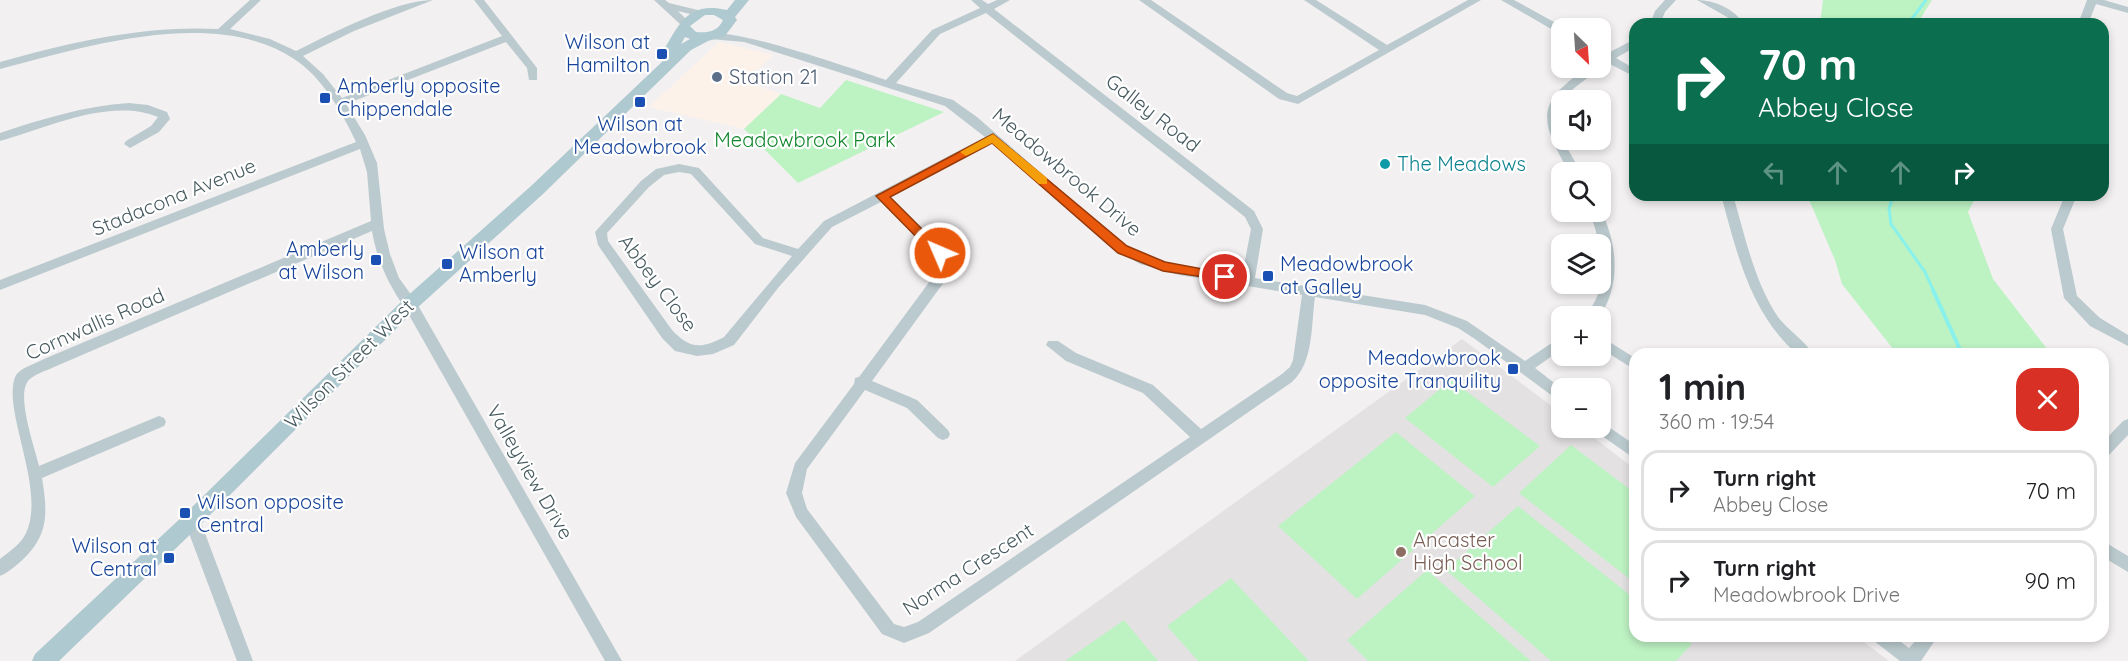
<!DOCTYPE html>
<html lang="en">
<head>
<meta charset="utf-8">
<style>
	body { margin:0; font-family:Quicksand,sans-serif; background:#f6f6f6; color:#202124; height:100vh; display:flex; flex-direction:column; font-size:22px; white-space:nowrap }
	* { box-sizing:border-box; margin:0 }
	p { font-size:20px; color:#757577 }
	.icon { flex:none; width:33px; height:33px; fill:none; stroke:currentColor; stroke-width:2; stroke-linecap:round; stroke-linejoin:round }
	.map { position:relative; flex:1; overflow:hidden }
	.details { position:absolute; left:1629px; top:348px; width:480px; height:294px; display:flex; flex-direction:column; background:#fff; border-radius:18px; box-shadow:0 3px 9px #0003 }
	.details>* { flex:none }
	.hud { position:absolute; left:1629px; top:18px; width:480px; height:183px; border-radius:18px; box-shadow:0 3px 9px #0003; background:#0b6e4f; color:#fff; overflow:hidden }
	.needle { width:39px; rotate:155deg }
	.fabs { position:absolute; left:1551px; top:18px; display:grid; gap:12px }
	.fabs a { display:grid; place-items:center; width:60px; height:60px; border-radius:12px; background:#fff; box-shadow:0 3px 9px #0003; font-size:30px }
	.pin { position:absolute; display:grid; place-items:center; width:51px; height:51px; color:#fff; margin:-26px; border:3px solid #fff; border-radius:50%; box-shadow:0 2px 6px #0007 }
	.me { position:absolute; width:66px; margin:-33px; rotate:315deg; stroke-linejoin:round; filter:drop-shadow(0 0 4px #0008) }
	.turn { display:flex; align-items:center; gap:21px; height:126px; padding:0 30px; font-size:27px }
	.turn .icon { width:78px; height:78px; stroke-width:2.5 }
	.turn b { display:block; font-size:42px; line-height:51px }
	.lanes { display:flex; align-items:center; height:57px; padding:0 30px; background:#0003; justify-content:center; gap:30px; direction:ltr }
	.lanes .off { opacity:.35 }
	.round { display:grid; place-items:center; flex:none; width:63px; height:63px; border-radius:18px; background:#f6f6f6 }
	.headline { display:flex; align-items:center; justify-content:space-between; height:102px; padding:0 30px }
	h1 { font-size:36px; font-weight:700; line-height:45px }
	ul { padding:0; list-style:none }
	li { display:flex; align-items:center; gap:18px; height:81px; margin:0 12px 9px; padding:0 18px; border:3px solid #e0e0e0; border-radius:18px }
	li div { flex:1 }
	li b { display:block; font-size:22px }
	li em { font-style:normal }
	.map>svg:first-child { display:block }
	.commercial { fill:#fdf2ea }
	.education { fill:#e4e1e3 }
	.green { fill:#bdf2c3 }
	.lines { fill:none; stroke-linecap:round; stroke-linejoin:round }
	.stream-far1 { stroke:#88f1eb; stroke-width:3 }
	.stream { stroke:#88f1eb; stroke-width:4 }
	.minor { fill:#bbcace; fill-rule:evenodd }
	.major { fill:#afc9d0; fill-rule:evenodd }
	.route { fill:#ea580c; stroke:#983908; stroke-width:1.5 }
	.slow { fill:#f59e0b }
	.transit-dot { fill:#1a4fb4; stroke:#fff; stroke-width:2 }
	.service-dot { fill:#5c6f8a; stroke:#fff; stroke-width:2 }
	.culture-dot { fill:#0f9aa8; stroke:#fff; stroke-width:2 }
	.education-dot { fill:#8d6e63; stroke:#fff; stroke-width:2 }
	.labels { text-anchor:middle; stroke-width:4.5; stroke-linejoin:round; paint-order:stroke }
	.transit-label { font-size:20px; fill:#164399; stroke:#fff; text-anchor:end }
	.service-label { font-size:20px; fill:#4e5e75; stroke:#fff; text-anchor:start }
	.street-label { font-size:20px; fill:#475a5f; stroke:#fff }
	.park-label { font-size:20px; fill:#12862d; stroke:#fff }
	.culture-label { font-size:20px; fill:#0d838f; stroke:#fff; text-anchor:start }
	.education-label { font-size:20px; fill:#785e54; stroke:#fff; text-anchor:start }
</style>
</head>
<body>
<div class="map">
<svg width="2128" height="661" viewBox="0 0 2128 661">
	<rect width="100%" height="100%" fill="#f3f0f1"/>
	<path class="commercial" d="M719,42l54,13 -28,27 36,12 -37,35 -95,-22z"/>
	<path class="education" d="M1462,339l99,74 1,15h19l54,41v167h221l33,25h-874z"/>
	<path class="green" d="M1823,0h109l-15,24h-97z
		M846,80l98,32 -146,71 -54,-54 37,-35 39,14z
		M1807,195h170l-9,17 25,67 58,75h-154l-55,-70 -7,-24z
		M1451,380l89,66 -47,41 -88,-69z
		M1396,432l79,64 -118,103 -79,-73z
		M1571,445l64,48v90l-116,-90z
		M1518,506l117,93v37h46l11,8 -16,17h-125l-105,-91z
		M1427,570l104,91h-163l-21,-21z
		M1231,578l78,83h-111l-31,-35z
		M1124,620l34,41h-93z"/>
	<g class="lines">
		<path class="stream-far1" d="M1908,24l18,-24
			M1893,195l-4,14 2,15 34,48 9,20"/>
		<path class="stream" d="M1933,290l29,64"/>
		<path class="minor" d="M250,0h11l-31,29 40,10 26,12c34,-17 100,-51 137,-51l-79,31 -51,25 20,18 19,24 160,-62 -28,-36h10l53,68v12h-8l-2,-12 -21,-26 -160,62 19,31 12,28 7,66 6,25 9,24 16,22 207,361h-17l-200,-353c-17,-24 -28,-48 -33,-77l-318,136c-8,4 -20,7 -26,14 -12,15 7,67 11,85l115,-48 5,-2 5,2 2,4 -2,4 -122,52c6,36 7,59 -23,85 -6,5 -12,10 -19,13v-17c9,-7 21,-15 26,-26 21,-44 -26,-126 -10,-158 6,-8 19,-11 28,-16l327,-138 -4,-49 -7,-23 -360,141v-10l356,-138c-14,-30 -34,-65 -62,-83 -80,-53 -210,-12 -294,10v-7c71,-20 144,-37 218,-33z
			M654,0h11l4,3 33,8 1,2 -5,3 -20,-5 12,12 -1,2h-8z
			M971,0h11l6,4 9,-4h13l-16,9 260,202 9,18 -8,49 170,27 42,16 58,40 37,-25v13l-27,19 27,21v14l-87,-64 -17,-11 -33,-13 -110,-18c-4,28 -1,65 -23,85l-363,251 -25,10 -22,-9 -86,-117 -10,-24 9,-30 59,-79 1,-6 4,-1 74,-100 5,-12 -4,-10 -53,-53 -49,25 -54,61 -44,57 -21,9 -16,2 -22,-5 -13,-13 -64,-93 -3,-13 46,-51 15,-12 23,-5 20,4 64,70 35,11 26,-28 161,-84 -40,-31 -201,-64 -34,-3 -5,-3c17,-14 154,35 181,44l46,-50 48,-22zM986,13l259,204 6,12 -9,47 -63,-11 -30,-8 -32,-17 -140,-123 -24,-17 -57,-17 44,-49zM992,143l117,103 31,18 39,11 123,20 -9,65 -3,7 -8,7 -81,55 -48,-44 -77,-32 -18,-12h-10l-2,4 20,16 77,32 47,44 -272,185 -14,5 -10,-3 -87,-115 -5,-16 5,-24 58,-79 42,18 31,30 5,2 5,-2 2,-4 -2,-4 -31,-30 -45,-19 72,-99 6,-17 -5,-15 -55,-53zM679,172l12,2 64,70 37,12 -68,81c-23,12 -34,12 -52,-7l-64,-89 -1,-8 42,-46 15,-12z
			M1139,0h12l136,93 10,3 82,-46 -75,-50h12l71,45 81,-45h13l-183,104 -19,-5z
			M1501,0h13l51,28h-3v6l-4,-1z
			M1665,0h11l-11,12 -5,12h-10l5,-13z
			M1697,0c19,0 36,9 48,24h-11l-7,-7z
			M2087,0h17l24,7v6l-32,-9 -8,20h-10z
			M1635,39v8l-19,11 19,11v8l-27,-14 -8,3v-14l8,1z
			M1587,68h12c-8,9 -20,15 -29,24 -26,24 -3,55 11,80h-12c-29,-52 -35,-68 18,-104z
			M129,103l19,2 19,7 3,7 -11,13 -29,16 -6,-4 2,-3 25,-15 7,-9c-48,-20 -111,11 -158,24v-8c42,-14 84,-27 129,-30z
			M1721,195h12c12,41 21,86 45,122 10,13 27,24 35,37h-16c-47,-41 -60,-101 -76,-159z
			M2065,195h12l-14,34 14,67 23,22 28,17v11l-38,-20 -26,-28 -13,-69z
			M1600,209c18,34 21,76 0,107h-13c3,-8 10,-16 12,-25 8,-28 -1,-53 -9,-79h10z
			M1600,336l35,22v12l-35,-22z
			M2128,419v16l-20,21 -5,2v-16l20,-21z
			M1600,421l35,24v14l-40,-28 -2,-3h7z
			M192,513l5,2 3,5 53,141h-16l-53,-141 3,-5z
			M2103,541l25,15v16l-25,-15z
			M1872,636h21l16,12 11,-12h18l-17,25h-21l-26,-20z"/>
		<path class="major" d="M735,0h14l-14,17 2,3 -12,16 -17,5 -17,9 -148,144 -127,115 -217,217 -140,135h-27l3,-7 150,-140 219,-215 127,-113 133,-126 -4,-4c18,-28 25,-56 67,-46zM705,15h9l9,5c-5,12 -16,13 -27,12l-6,-6zM685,37l5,2 -9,5z"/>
	</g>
	<path class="route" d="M993,134l134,112 38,16 65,12v7l-67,-10 -45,-18 -126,-110 -102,54 56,56 -2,3h-9l-59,-60z"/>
	<path class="slow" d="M993,134l54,44v6h-8l-47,-41 -26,13 -6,-4z"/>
	<g class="transit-dot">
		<rect x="656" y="48" width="12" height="12" rx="3"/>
		<rect x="319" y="92" width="12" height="12" rx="3"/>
		<rect x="634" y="96" width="12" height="12" rx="3"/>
		<rect x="370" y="254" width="12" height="12" rx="3"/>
		<rect x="441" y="258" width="12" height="12" rx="3"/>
		<rect x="1262" y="270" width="12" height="12" rx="3"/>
		<rect x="1507" y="363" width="12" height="12" rx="3"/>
		<rect x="179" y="507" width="12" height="12" rx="3"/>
		<rect x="163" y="552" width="12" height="12" rx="3"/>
	</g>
	<circle class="service-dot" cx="717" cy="77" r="6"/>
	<circle class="culture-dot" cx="1385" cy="164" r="6"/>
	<circle class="education-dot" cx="1401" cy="552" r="6"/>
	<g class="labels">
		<g class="transit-label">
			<text x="650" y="49">Wilson at<tspan x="650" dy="23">Hamilton</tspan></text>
			<text x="337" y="93" text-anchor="start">Amberly opposite<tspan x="337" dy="23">Chippendale</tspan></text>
			<text x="640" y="131" text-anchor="middle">Wilson at<tspan x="640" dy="23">Meadowbrook</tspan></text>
			<text x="364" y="256">Amberly<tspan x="364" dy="23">at Wilson</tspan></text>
			<text x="459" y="259" text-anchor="start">Wilson at<tspan x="459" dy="23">Amberly</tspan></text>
			<text x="1280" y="271" text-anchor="start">Meadowbrook<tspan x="1280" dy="23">at Galley</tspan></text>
			<text x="1501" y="365">Meadowbrook<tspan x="1501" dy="23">opposite Tranquility</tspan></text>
			<text x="197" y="509" text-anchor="start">Wilson opposite<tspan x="197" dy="23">Central</tspan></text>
			<text x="157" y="553">Wilson at<tspan x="157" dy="23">Central</tspan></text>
		</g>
		<g class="service-label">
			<text x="729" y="84">Station 21</text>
		</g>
		<g class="street-label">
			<text transform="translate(1153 113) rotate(38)" y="7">Galley Road</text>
			<text transform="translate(1067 172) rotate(40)" y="7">Meadowbrook Drive</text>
			<text transform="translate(174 197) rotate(-22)" y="7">Stadacona Avenue</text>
			<text transform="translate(658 283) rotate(53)" y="7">Abbey Close</text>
			<text transform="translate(95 324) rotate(-24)" y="7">Cornwallis Road</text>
			<text transform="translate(349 364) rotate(-45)" y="7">Wilson Street West</text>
			<text transform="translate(530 472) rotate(60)" y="7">Valleyview Drive</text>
			<text transform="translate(968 569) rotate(-33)" y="7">Norma Crescent</text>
		</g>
		<g class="park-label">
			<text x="805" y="147">Meadowbrook Park</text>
		</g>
		<g class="culture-label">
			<text x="1397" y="171">The Meadows</text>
		</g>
		<g class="education-label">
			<text x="1413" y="547">Ancaster<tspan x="1413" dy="23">High School</tspan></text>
		</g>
	</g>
</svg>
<div class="fabs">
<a><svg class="needle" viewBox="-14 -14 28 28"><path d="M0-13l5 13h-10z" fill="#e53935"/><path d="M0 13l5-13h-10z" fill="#757577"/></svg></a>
<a><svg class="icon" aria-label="sound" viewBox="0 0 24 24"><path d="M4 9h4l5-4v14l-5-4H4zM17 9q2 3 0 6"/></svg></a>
<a><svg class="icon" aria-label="search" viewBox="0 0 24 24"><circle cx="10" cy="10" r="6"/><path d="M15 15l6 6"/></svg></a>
<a><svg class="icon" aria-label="layers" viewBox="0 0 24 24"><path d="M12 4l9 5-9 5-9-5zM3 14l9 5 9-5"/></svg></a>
<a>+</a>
<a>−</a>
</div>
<div class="pin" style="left:1225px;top:277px;background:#d93025"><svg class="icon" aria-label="arrive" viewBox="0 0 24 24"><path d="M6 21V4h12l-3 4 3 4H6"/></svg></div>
<svg class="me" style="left:940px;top:253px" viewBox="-20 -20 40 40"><circle r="17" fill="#ea580c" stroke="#fff" stroke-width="3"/><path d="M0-11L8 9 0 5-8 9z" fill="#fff"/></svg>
<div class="hud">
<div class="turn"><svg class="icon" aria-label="right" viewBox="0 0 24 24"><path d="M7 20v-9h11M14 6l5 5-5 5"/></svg><div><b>70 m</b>Abbey Close</div></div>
<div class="lanes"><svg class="icon off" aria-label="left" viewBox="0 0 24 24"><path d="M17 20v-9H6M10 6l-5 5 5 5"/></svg><svg class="icon off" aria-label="ahead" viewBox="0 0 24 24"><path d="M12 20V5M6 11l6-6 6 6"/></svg><svg class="icon off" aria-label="ahead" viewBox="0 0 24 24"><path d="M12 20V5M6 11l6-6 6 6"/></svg><svg class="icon" aria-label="right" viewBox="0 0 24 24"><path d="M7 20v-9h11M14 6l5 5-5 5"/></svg></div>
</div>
<section class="details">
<div class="headline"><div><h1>1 min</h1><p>360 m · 19:54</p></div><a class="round" style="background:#d93025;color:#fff"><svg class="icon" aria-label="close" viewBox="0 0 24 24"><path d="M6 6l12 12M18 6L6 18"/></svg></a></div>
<ul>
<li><svg class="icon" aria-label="right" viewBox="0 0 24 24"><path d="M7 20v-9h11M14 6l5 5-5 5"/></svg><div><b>Turn right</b><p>Abbey Close</p></div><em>70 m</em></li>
<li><svg class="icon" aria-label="right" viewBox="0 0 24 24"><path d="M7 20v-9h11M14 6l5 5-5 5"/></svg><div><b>Turn right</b><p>Meadowbrook Drive</p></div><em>90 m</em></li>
</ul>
</section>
</div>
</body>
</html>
